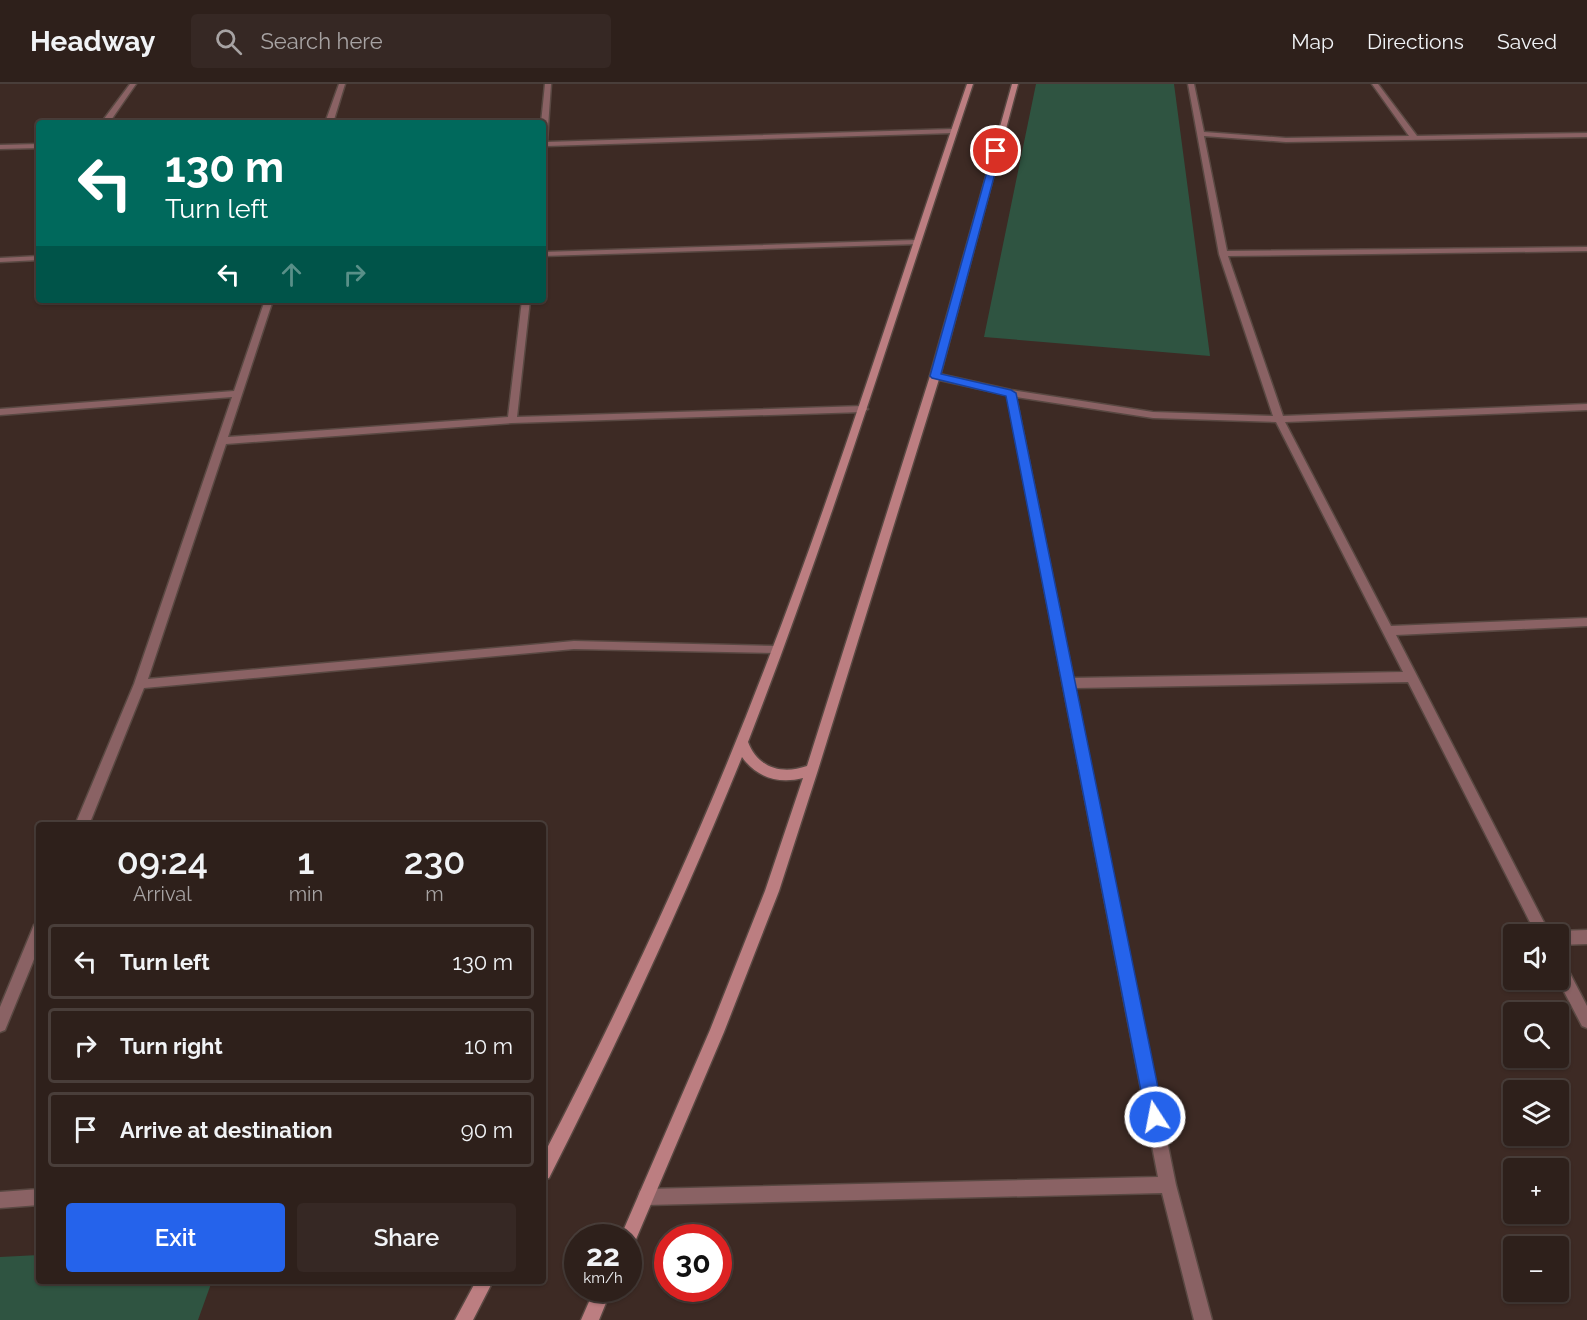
<!DOCTYPE html>
<html lang="en">
<head>
<meta charset="utf-8">
<style>
	body { margin:0; font-family:Raleway,sans-serif; background:#362824; color:#f1f3f6; height:100vh; display:flex; flex-direction:column; font-size:22px; white-space:nowrap }
	* { box-sizing:border-box; margin:0 }
	p { font-size:20px; color:#a7a3a3 }
	.icon { flex:none; width:33px; height:33px; fill:none; stroke:currentColor; stroke-width:2; stroke-linecap:round; stroke-linejoin:round }
	.map { position:relative; flex:1; overflow:hidden }
	.details { position:absolute; left:36px; top:738px; width:510px; height:462px; display:flex; flex-direction:column; background:#2e201b; border-radius:6px; box-shadow:0 2px 4px #0004,0 0 0 2px #493e3a }
	.details>* { flex:none }
	.guide { position:absolute; left:36px; top:36px; width:510px; height:183px; border-radius:6px; box-shadow:0 2px 4px #0004,0 0 0 2px #493e3a; background:#00695c; color:#fff; overflow:hidden }
	.buttons { position:absolute; left:1503px; top:840px; display:grid; gap:12px }
	.buttons a { display:grid; place-items:center; width:66px; height:66px; border-radius:6px; background:#2e201b; box-shadow:0 2px 4px #0004,0 0 0 2px #493e3a; font-size:30px }
	.speed { position:absolute; left:564px; top:1140px; display:flex; gap:12px; font-size:30px; font-weight:700; text-align:center }
	.speed>* { display:grid; place-content:center; width:78px; height:78px; border-radius:50%; background:#2e201b; box-shadow:0 2px 4px #0004,0 0 0 2px #493e3a; line-height:1 }
	.speed small { font-size:15px; font-weight:400 }
	.speed .limit { border:9px solid #d22; background:#fff; color:#111 }
	.pin { position:absolute; display:grid; place-items:center; width:51px; height:51px; color:#fff; margin:-26px; border:3px solid #fff; border-radius:50%; box-shadow:0 2px 6px #0007 }
	.me { position:absolute; width:66px; margin:-33px; rotate:349deg; stroke-linejoin:round; filter:drop-shadow(0 0 4px #0008) }
	.turn { display:flex; align-items:center; gap:21px; height:126px; padding:0 30px; font-size:27px }
	.turn .icon { width:78px; height:78px; stroke-width:2.5 }
	.turn b { display:block; font-size:42px; line-height:51px }
	.lanes { display:flex; align-items:center; height:57px; padding:0 30px; background:#0003; justify-content:center; gap:30px; direction:ltr }
	.lanes .off { opacity:.35 }
	.eta { display:flex; justify-content:space-evenly; align-items:center; height:102px; text-align:center }
	.eta b { font-size:36px; font-weight:600; line-height:42px }
	.action { display:flex; gap:12px; margin-top:auto; padding:12px 30px }
	.action a { flex:1; height:69px; border-radius:6px; background:#2563eb; color:#fff; font-size:24px; font-weight:600; line-height:69px; text-align:center }
	.action a+a { background:#362824; color:#f1f3f6 }
	ul { padding:0; list-style:none }
	li { display:flex; align-items:center; gap:18px; height:75px; margin:0 12px 9px; padding:0 18px; border:3px solid #493e3a; border-radius:6px }
	li div { flex:1 }
	li b { display:block; font-size:22px }
	li em { font-style:normal }
	header { display:flex; align-items:center; gap:36px; box-sizing:border-box; height:84px; padding:0 30px; background:#2e201b; border-bottom:2px solid #493e3a }
	header strong { font-size:28px }
	nav { display:flex; gap:33px; margin-inline-start:auto; font-size:21px }
	.search { width:420px; height:54px; background:#362824; display:flex; align-items:center; gap:15px; box-sizing:border-box; padding:0 21px; border-radius:6px; color:#a7a3a3; font-size:22px }
	.map>svg:first-child { display:block }
	.green { fill:#2f5441 }
	.lines { fill:none; stroke-linecap:round; stroke-linejoin:round }
	.street-casing { stroke:#594842; stroke-width:3 }
	.secondary-casing { stroke:#594842; stroke-width:3 }
	.street { fill:#8a6264; fill-rule:evenodd }
	.secondary { fill:#bc7e81; fill-rule:evenodd }
	.route { fill:#2563eb; stroke:#184099; stroke-width:1.5 }
</style>
</head>
<body>
<header>
<strong>Headway</strong>
<div class="search"><svg class="icon" aria-label="search" viewBox="0 0 24 24"><circle cx="10" cy="10" r="6"/><path d="M15 15l6 6"/></svg>Search here</div>
<nav><a>Map</a><a>Directions</a><a>Saved</a></nav>
</header>
<div class="map">
<svg width="1587" height="1236" viewBox="0 0 1587 1236">
	<rect width="100%" height="100%" fill="#3d2a24"/>
	<path class="green" d="M1036,0h138l36,272 -226,-19z
		M39,1171v26h173l-14,39h-198v-63z"/>
	<g class="lines">
		<defs>
			<path id="street" d="M130,0h6l-27,39h-8z
				M339,0h6l-12,39h-8z
				M545,0h6l-4,58 406,-13 4,2 -4,2 -406,13 -4,2v-25h-2z
				M1188,0h6l10,48 82,6 123,-2 -37,-52h6l39,52 170,-3v4l-301,5 -82,-6 23,115 360,-4v4l-359,5 55,160 304,-12v6l-302,12 106,204 196,-8v8l-191,9 154,299h-14l-128,-252 -333,6 101,497 36,135h-18l-32,-127 -516,12 -6,-2 -2,-6 2,-6 6,-2 512,-12 -151,-782 -72,-16 -5,-3 5,-3 76,17 142,22 120,4 -54,-162zM1016,313l137,21 123,4 127,250 -330,6z
				M39,60v4l-39,1v-4z
				M916,156h3v4l-376,12v-4z
				M39,172v4l-39,2v-4z
				M265,216h8l-45,137 280,-20 14,-117h8l-13,117 346,-11 5,3 -5,3 -351,11 -286,21 -78,235 426,-38 202,5 4,1 2,3 -2,3 -206,-4 -430,39 -55,137h-14l59,-141 98,-287 -232,18v-6l234,-18z
				M39,840v23l-34,83 -5,2v-25l34,-82z
				M1587,846v14l-29,1v-11h-5l5,-3z
				M1558,874l5,2 24,46v22l-5,-2 -24,-46z
				M39,1105v16l-39,3v-16z"/>
			<path id="secondary" d="M967,0h6c-73,220 -141,442 -225,658 10,26 34,33 59,24l123,-390 82,-292h6l-78,292 -122,394 -39,121 -55,141 -90,212 -6,2v-8h-8l90,-208 55,-139 38,-113c-24,6 -46,0 -61,-21 -58,143 -123,283 -193,421l-6,2v-24c83,-160 159,-323 223,-491 74,-191 134,-387 201,-581z
				M476,1197h17l-20,39h-18z
				M595,1204h17l-13,32h-18z"/>
		</defs>
		<use href="#street" class="street-casing"/>
		<use href="#secondary" class="secondary-casing"/>
		<use href="#street" class="street"/>
		<use href="#secondary" class="secondary"/>
	</g>
	<path class="route" d="M993,66l8,1 -60,223 70,16 5,3 148,724 -3,6 -6,3 -6,-3 -3,-6 -140,-721 -74,-18 -2,-2z"/>
</svg>
<div class="buttons">
<a><svg class="icon" aria-label="sound" viewBox="0 0 24 24"><path d="M4 9h4l5-4v14l-5-4H4zM17 9q2 3 0 6"/></svg></a>
<a><svg class="icon" aria-label="search" viewBox="0 0 24 24"><circle cx="10" cy="10" r="6"/><path d="M15 15l6 6"/></svg></a>
<a><svg class="icon" aria-label="layers" viewBox="0 0 24 24"><path d="M12 4l9 5-9 5-9-5zM3 14l9 5 9-5"/></svg></a>
<a>+</a>
<a>−</a>
</div>
<div class="speed"><div>22<small>km/h</small></div><div class="limit">30</div></div>
<div class="pin" style="left:996px;top:67px;background:#d93025"><svg class="icon" aria-label="arrive" viewBox="0 0 24 24"><path d="M6 21V4h12l-3 4 3 4H6"/></svg></div>
<svg class="me" style="left:1155px;top:1033px" viewBox="-20 -20 40 40"><circle r="17" fill="#2563eb" stroke="#fff" stroke-width="3"/><path d="M0-11L8 9 0 5-8 9z" fill="#fff"/></svg>
<div class="guide">
<div class="turn"><svg class="icon" aria-label="left" viewBox="0 0 24 24"><path d="M17 20v-9H6M10 6l-5 5 5 5"/></svg><div><b>130 m</b>Turn left</div></div>
<div class="lanes"><svg class="icon" aria-label="left" viewBox="0 0 24 24"><path d="M17 20v-9H6M10 6l-5 5 5 5"/></svg><svg class="icon off" aria-label="ahead" viewBox="0 0 24 24"><path d="M12 20V5M6 11l6-6 6 6"/></svg><svg class="icon off" aria-label="right" viewBox="0 0 24 24"><path d="M7 20v-9h11M14 6l5 5-5 5"/></svg></div>
</div>
<section class="details">
<div class="eta">
<div><b>09:24</b><p>Arrival</p></div>
<div><b>1</b><p>min</p></div>
<div><b>230</b><p>m</p></div>
</div>
<ul>
<li><svg class="icon" aria-label="left" viewBox="0 0 24 24"><path d="M17 20v-9H6M10 6l-5 5 5 5"/></svg><div><b>Turn left</b></div><em>130 m</em></li>
<li><svg class="icon" aria-label="right" viewBox="0 0 24 24"><path d="M7 20v-9h11M14 6l5 5-5 5"/></svg><div><b>Turn right</b></div><em>10 m</em></li>
<li><svg class="icon" aria-label="arrive" viewBox="0 0 24 24"><path d="M6 21V4h12l-3 4 3 4H6"/></svg><div><b>Arrive at destination</b></div><em>90 m</em></li>
</ul>
<div class="action"><a>Exit</a><a>Share</a></div>
</section>
</div>
</body>
</html>
